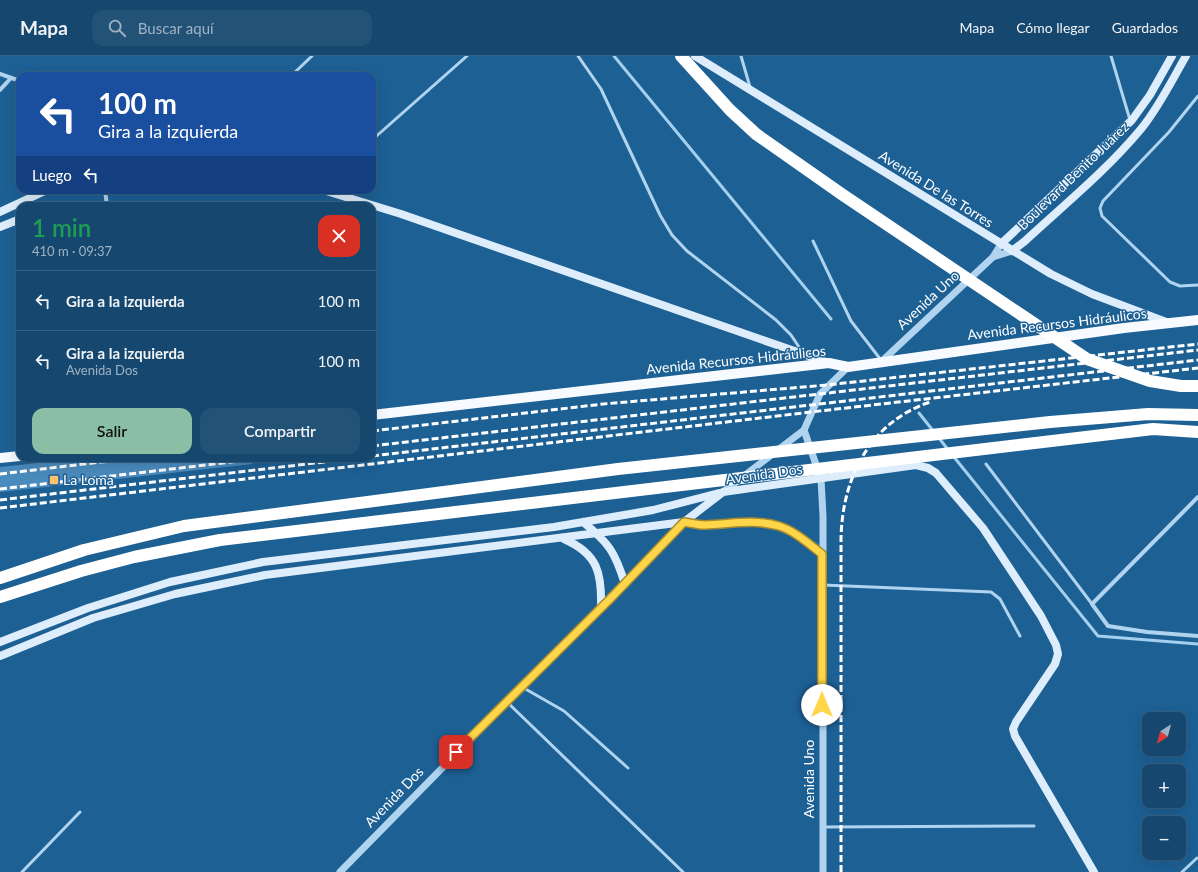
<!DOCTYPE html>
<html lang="es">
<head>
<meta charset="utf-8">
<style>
	body { margin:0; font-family:Lato,sans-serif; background:#235277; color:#f1f3f6; height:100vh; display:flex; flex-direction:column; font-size:15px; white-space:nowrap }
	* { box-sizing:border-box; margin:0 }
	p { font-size:13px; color:#9eb2c3 }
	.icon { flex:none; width:22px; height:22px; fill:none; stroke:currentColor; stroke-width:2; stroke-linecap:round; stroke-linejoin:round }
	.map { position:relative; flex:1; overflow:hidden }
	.panel { position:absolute; left:16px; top:146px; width:360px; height:260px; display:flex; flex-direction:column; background:#16486f; border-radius:12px; box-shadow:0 4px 16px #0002,0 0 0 1px #356082 }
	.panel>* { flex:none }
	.guide { position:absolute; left:16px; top:16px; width:360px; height:122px; border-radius:12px; box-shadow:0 4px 16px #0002,0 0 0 1px #356082; background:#1a4fa0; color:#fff; overflow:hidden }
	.needle { width:26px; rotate:216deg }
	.tools { position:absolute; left:1142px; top:656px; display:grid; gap:8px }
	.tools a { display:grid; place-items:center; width:44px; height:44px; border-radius:8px; background:#16486f; box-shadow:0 4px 16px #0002,0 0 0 1px #356082; font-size:20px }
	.pin { position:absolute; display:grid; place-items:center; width:34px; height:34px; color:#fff; margin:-17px; border-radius:8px; box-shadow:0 2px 6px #0006 }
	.me { position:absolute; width:44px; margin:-22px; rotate:0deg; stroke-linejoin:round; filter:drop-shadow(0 0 3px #0008) }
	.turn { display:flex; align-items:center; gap:14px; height:84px; padding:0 16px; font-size:18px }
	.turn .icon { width:52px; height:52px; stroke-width:2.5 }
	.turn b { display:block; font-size:28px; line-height:34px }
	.then { display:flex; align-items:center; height:38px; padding:0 16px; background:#0003; gap:8px; font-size:15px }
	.round { display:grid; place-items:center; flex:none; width:42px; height:42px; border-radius:12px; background:#235277 }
	.headline { display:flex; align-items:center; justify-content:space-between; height:68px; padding:0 16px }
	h1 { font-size:24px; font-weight:600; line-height:30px; color:#1e9e55 }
	.primary-button { display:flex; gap:8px; margin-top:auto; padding:8px 16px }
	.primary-button a { flex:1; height:46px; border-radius:12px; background:#8abfa5; color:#111; font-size:16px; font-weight:600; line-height:46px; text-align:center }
	.primary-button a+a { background:#235277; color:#f1f3f6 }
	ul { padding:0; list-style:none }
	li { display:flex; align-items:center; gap:12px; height:60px; padding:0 16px; border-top:1px solid #356082 }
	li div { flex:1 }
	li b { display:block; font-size:15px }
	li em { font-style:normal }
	header { display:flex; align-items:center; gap:24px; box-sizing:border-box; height:56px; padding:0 20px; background:#16486f; border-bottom:1px solid #356082 }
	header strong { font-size:19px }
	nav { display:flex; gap:22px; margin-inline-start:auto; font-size:14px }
	.search { width:280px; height:36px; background:#235277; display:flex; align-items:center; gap:10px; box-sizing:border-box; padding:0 14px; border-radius:12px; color:#9eb2c3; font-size:15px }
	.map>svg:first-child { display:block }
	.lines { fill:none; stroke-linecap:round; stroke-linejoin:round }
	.stream { stroke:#a3d0f0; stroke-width:3 }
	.building { fill:#4a8bbd }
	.service { stroke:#b0d4ef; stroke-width:3 }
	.minor { stroke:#b0d4ef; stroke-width:4 }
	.tertiary { stroke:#b0d4ef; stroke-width:7 }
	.secondary { stroke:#ddedfb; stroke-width:8 }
	.primary { stroke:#f7fbff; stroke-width:10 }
	.motorway { stroke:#fff; stroke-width:12 }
	.rail { stroke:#fff; stroke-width:3; stroke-dasharray:7 3; stroke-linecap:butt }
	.route-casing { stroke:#a68a30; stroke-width:10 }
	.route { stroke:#ffd54a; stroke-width:7 }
	.poi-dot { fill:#fec36f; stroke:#1d6094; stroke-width:1.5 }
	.labels { text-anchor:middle; stroke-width:3; stroke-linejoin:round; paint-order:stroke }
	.street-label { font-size:14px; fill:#fff; stroke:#1d6094 }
	.poi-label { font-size:14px; fill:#fff; stroke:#1d6094; text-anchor:start }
</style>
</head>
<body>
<header>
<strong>Mapa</strong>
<div class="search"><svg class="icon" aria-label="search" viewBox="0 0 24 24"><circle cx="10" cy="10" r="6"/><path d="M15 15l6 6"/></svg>Buscar aquí</div>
<nav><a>Mapa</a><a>Cómo llegar</a><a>Guardados</a></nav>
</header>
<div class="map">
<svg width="1198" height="816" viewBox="0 0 1198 816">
	<rect width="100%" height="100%" fill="#1d6094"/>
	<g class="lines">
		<path class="stream" d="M614,0l217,263
			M919,357l15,19
			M939,382l10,13
			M954,401l144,179 100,8"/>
	</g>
	<path class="building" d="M84,402h168v6l-252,28v-25z"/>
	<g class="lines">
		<path class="service" d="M578,0l23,33 59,126 12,20 15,16 89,69 15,15 10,15
			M741,0l9,31
			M1111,0l19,64
			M291,20l21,-20
			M1198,40l-29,36 -66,69 -3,7 2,8 68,66 10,4 18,-1
			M372,84l95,-84
			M813,185l38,80 30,39
			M986,408l106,140
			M823,529l168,7 9,7 20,37
			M522,631l42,24 64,57
			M507,646l176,170
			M824,771l210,-1
			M22,816l58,-60
			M1182,816l15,-14"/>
		<path class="minor" d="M0,18l20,7
			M0,34l11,-12
			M105,134l2,16
			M1198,441l-106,107 16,22 39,6 51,4"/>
		<path class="tertiary" d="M993,201l19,-6
			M882,305l111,-104 8,-13
			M723,436l81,-62
			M340,816l344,-350c7,1 14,3 21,3 25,-1 50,-6 74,1 16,5 30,17 43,28
			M823,816v-356l-2,-37 -17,-49 16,-36 28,-27"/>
		<path class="secondary" d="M695,0l356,218 41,20 77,29
			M323,134l78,24 428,149
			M0,156l47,-22
			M0,171l20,-8
			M1001,188l131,-124 18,-25 22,-39
			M1012,195l13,-10c39,-36 82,-71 116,-112 18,-22 31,-49 45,-73
			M583,466c26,21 32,30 42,62
			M564,483c34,15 38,34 37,69
			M0,586l88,-34 82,-26 93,-20 291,-35 99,-17 66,-17
			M0,600l93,-38 82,-24 90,-19 419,-53 39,-30 193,-27 12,3 8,5 47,55 58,88 15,29 2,9 -3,10 -39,58 -3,7 2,7 79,136"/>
		<path class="primary" d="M372,359l457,-52 19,4 276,-39 74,-8
			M0,402l20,-2"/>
		<path class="motorway" d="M681,0l49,54 26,24 87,61 244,164 63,22 31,5h17
			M0,522l84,-28 100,-24 434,-57 432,-47 98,-8 50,1
			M0,541l81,-26 53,-14 86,-17 933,-111 45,3"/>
		<path class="rail" d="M372,375l231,-27 224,-19 371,-41
			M372,390l826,-96
			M372,400l826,-96
			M0,418l135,-16
			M0,433l266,-31
			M0,444l358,-42
			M0,452l811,-96 387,-44
			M841,816v-333c1,-61 29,-117 89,-137"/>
	</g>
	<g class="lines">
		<defs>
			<path id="route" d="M456,696l153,-152 75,-78c7,1 14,3 21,3 25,-1 50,-6 74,1 16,5 30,18 43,28v151"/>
		</defs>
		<use href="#route" class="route-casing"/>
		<use href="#route" class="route"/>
	</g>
	<rect class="poi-dot" x="49" y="419" width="10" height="10" rx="2"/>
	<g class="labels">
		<g class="street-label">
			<text transform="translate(1073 120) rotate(-44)" y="5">Boulevard Benito Juárez</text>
			<text transform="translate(936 133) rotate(32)" y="5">Avenida De las Torres</text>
			<text transform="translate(928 244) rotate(-43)" y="5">Avenida Uno</text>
			<text transform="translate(1057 268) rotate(-7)" y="5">Avenida Recursos Hidráulicos</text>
			<text transform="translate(736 304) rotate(-6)" y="5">Avenida Recursos Hidráulicos</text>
			<text transform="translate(764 418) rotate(-8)" y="5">Avenida Dos</text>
			<text transform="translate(809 723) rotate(-90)" y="5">Avenida Uno</text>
			<text transform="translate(394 741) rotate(-46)" y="5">Avenida Dos</text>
		</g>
		<g class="poi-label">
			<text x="63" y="429">La Loma</text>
		</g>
	</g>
</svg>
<div class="tools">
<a><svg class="needle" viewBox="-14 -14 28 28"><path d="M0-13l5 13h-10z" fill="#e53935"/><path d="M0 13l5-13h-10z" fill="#9eb2c3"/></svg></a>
<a>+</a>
<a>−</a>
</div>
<div class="pin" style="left:456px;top:696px;background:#d93025"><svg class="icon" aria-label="arrive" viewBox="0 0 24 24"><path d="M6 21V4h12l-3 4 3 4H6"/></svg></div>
<svg class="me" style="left:822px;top:649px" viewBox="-20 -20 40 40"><circle r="19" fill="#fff"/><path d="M0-13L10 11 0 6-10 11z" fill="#ffd54a"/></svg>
<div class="guide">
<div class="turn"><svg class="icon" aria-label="left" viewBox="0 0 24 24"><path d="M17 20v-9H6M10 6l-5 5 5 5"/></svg><div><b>100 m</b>Gira a la izquierda</div></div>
<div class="then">Luego<svg class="icon" aria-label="left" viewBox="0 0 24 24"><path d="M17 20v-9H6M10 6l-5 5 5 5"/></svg></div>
</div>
<section class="panel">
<div class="headline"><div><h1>1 min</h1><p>410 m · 09:37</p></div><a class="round" style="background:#d93025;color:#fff"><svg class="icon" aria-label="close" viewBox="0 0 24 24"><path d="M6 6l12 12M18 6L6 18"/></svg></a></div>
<ul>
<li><svg class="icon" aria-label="left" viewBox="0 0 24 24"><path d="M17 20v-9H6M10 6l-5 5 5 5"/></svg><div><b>Gira a la izquierda</b></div><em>100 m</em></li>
<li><svg class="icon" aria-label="left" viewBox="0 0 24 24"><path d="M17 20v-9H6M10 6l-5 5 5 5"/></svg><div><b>Gira a la izquierda</b><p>Avenida Dos</p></div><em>100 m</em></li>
</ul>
<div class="primary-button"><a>Salir</a><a>Compartir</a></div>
</section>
</div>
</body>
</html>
